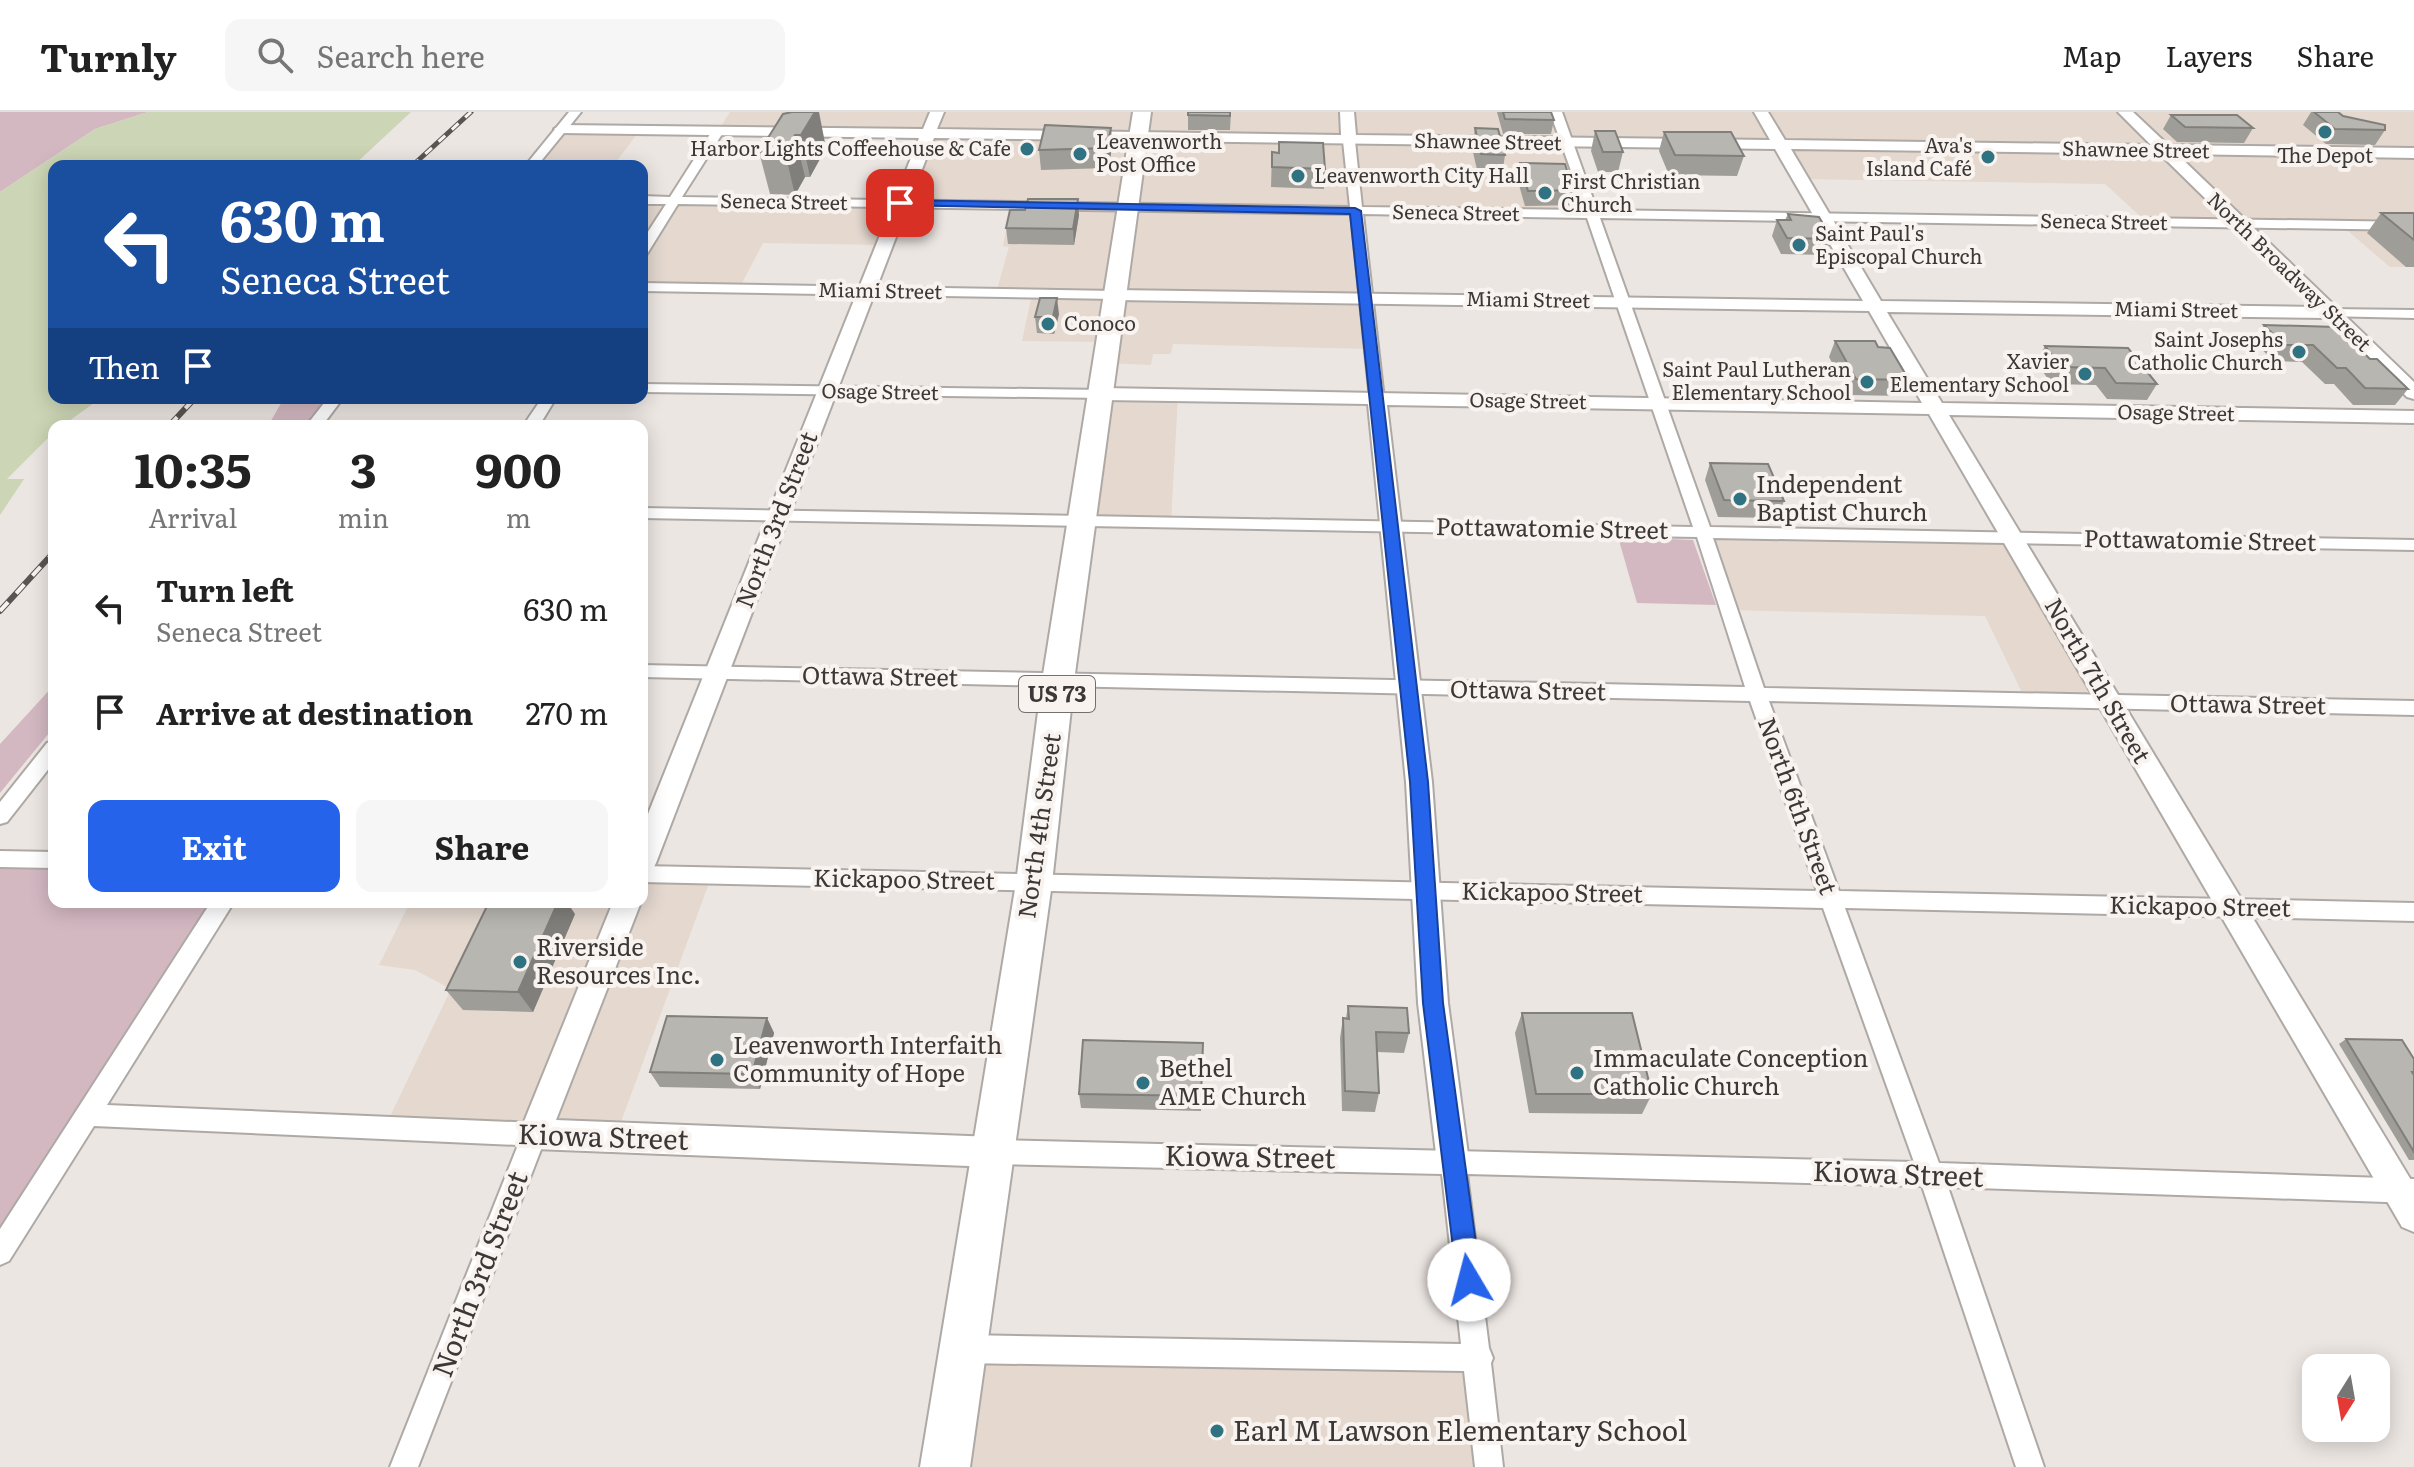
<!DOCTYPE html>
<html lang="en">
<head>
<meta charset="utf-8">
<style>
	body { margin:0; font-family:Literata,serif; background:#f6f6f6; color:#222; height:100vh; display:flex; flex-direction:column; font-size:30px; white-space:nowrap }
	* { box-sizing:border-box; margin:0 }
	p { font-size:26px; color:#767676 }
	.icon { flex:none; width:44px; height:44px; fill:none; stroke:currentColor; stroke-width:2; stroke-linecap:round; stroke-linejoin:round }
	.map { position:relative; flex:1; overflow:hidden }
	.drawer { position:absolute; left:48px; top:308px; width:600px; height:488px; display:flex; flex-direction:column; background:#fff; border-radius:16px; box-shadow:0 4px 20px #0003 }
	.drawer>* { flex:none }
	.top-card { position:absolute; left:48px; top:48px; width:600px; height:244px; border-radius:16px; box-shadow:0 4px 20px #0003; background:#1a4fa0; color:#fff; overflow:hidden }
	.needle { width:52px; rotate:191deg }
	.buttons { position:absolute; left:2302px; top:1242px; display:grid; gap:16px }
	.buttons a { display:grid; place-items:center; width:88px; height:88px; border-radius:16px; background:#fff; box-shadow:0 4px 20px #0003; font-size:40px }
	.pin { position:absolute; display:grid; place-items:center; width:68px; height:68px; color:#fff; margin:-34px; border-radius:16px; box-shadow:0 4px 12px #0006 }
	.me { position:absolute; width:88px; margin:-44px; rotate:352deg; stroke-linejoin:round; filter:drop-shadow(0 0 6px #0008) }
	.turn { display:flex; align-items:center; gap:28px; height:168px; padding:0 40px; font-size:36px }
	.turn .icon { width:104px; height:104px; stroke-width:2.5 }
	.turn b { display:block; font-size:56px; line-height:68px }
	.then { display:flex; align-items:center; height:76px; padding:0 40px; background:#0003; gap:16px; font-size:30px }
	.eta { display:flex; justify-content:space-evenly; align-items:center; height:136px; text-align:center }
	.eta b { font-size:48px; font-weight:700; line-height:56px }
	.primary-button { display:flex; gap:16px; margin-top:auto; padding:16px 40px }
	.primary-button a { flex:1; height:92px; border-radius:16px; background:#2563eb; color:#fff; font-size:32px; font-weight:700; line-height:92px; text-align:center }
	.primary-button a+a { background:#f6f6f6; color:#222 }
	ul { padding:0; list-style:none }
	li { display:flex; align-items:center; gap:24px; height:104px; padding:0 40px }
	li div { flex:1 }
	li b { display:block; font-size:30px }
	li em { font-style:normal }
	header { display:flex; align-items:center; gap:48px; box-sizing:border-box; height:112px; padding:0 40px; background:#fff; border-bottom:2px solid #e0e0e0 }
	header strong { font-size:38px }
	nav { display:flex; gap:44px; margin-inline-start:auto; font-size:28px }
	.search { width:560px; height:72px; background:#f6f6f6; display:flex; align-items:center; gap:20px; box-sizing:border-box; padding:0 28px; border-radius:16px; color:#767676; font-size:30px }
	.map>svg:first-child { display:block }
	.built { fill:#e4d8cf }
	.green { fill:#d3b8c2 }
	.water { fill:#ccd5b5 }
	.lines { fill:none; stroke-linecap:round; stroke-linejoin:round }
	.minor-casing { stroke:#aea9a5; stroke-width:4 }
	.tertiary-casing { stroke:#aea9a5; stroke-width:4 }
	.trunk-casing { stroke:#aea9a5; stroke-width:4 }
	.minor { fill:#fff; fill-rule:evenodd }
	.tertiary { fill:#fff; fill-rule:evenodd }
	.trunk { fill:#fff; fill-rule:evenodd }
	.rail-far1-casing { stroke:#585553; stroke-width:5 }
	.rail-casing { stroke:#585553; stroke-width:6 }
	.rail-far1 { stroke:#f9f3ef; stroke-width:3; stroke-dasharray:9; stroke-linecap:butt }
	.rail { stroke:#f9f3ef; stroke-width:4; stroke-dasharray:12; stroke-linecap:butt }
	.wall { fill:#9e9d97 }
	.shaded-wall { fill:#817f7b }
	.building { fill:#b8b6b0; stroke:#817f7b; stroke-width:2 }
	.route { fill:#2563eb; stroke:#184099; stroke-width:2 }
	.poi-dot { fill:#2f7383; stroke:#f9f3ef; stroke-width:3 }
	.labels { text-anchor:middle; stroke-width:8; stroke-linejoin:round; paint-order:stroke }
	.far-poi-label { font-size:20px; fill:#3b3837; stroke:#f9f3ef; text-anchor:start }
	.far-street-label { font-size:20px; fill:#3b3837; stroke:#f9f3ef }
	.shield { fill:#f9f3ef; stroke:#74706e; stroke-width:2 }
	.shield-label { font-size:22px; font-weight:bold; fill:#3b3837 }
	.poi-label { font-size:24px; fill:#3b3837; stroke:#f9f3ef; text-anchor:start }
	.street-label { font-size:24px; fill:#3b3837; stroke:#f9f3ef }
	.near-street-label { font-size:28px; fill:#3b3837; stroke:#f9f3ef }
	.near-poi-label { font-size:28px; fill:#3b3837; stroke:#f9f3ef; text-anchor:start }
</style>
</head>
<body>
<header>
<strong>Turnly</strong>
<div class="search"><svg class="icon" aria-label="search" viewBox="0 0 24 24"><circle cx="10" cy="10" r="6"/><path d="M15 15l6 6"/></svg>Search here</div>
<nav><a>Map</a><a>Layers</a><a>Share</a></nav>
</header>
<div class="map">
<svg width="2414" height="1355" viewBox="0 0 2414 1355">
	<rect width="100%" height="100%" fill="#ece6e2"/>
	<path class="built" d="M730,0h1684v155h-24l-49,-42 -183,-3 -17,-5 -36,-33 -305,-5 -20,-33 -212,-3 11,34 -2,32 -221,2 15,138 -198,-5 -2,10h-18l-2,11 -45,-2 3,-21 -87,-1 10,-47 -36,-1 13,-46 -6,-1 8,-40 -110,-3 -17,42 -121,-2 -24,46 -97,-2v-87l258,3 29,-69 -211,-3z
		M561,17l79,1 -27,36h-82z
		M1103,282l75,2 -7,126 -90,-2z
		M1704,420l308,5 97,166 -83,-2 -41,-85 -256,-6z
		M642,762l70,1 -97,263 -230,-11 66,-138 -36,-19 -36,-5 31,-63h232z
		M963,1237l516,9 10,109h-544z"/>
	<path class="green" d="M0,0h148l-53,17 -95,63z
		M284,286h43l-23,28h-36z
		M1618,425l75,3 23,65 -79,-2z
		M54,573v42l-54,66v-49z
		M0,747l54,1v42h169l-223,350z"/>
	<path class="water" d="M148,0h263l-58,54h-299v232h47l-39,28h-8v6l-47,47h17l-24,36v-323l95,-63z"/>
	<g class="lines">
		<defs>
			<path id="minor" d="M569,0h12l-44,54h-12z
				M1550,0h12l35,98 817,12v8l-814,-12 110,309 704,13v10l-701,-12 51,150 650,13v14l-645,-14 70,190 575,12v18l-569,-13 94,255 475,16v24l-466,-16 96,280h-28l-94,-281 -455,-12 22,174 4,10 -2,5 12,104h-28l-11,-96 -501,-8 -10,-4 -4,-10 4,-10 10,-4 498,9 -19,-170 -448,-10 -9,-4 -3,-8 3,-8 9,-4 920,22 -91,-254 -1181,-26v-16l1175,25 -67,-190 -1108,-24v-12l1103,22 -48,-150 -1055,-19v-10l1051,19 -106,-309 -224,-4 21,185 -7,4 -7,-4 -19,-185 -673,-10 -31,50 -5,1v-14l24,-37h-24v-8l28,1 42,-66 6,-3 6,3 -42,66 668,10 -7,-66 6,-3 6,3 7,66 223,3z
				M642,171l473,8 7,4 -7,4 -473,-8z
				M2329,197l85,1v8l-90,-2v-6z
				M642,272l461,6 7,4 -7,4 -461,-6z
				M328,286h15l-21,28h-16z
				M542,286h14l-17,28h-16z
				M54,629v21l-47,60 -7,2v-22l47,-59z
				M0,739l54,1v16l-54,-1z
				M211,790h23l-127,203 428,18 9,3 3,8 -129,333h-28l128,-322 -424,-19 -85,135 -9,4v-36z"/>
			<path id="tertiary" d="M930,0h14l-7,17 404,6 -1,-23h14l2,23 414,5 -16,-28h14l17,28 366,5 -33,-33h15l35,33 246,3v10l-237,-4 237,228v17l-7,-2 -80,-79 -440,-6 55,91 472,8v12l-465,-8 465,770v47l-12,-5 -473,-813 -542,-9 45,377 16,221 21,159 -5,11 -11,4 -11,-4 -5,-11 -19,-159 -12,-221 -38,-378 -265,-4 -10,-6 10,-6 819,15 -53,-92 -754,-11 -9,-5 9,-5 748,11 -88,-152 -841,-11 -278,725 -4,8 -10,3v-45l277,-691 -358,-5 -7,-4 7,-4 362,4zM1791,37l369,5 156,153 -435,-6z
				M613,790h28l-85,218 438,17 11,4 5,11 -5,11 -11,4 -459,-18 -11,-5 -5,-10z"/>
			<path id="trunk" d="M1133,0h18l-77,569 -22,202 -82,584h-50l96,-584 26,-202z"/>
		</defs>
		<use href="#minor" class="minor-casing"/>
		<use href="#tertiary" class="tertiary-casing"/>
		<use href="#trunk" class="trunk-casing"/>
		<use href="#minor" class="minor"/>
		<use href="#tertiary" class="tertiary"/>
		<use href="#trunk" class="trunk"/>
		<defs>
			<path id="rail-far1" d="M412,54l59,-54"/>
			<path id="rail" d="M169,314l26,-28
				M0,499l54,-59"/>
		</defs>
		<use href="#rail-far1" class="rail-far1-casing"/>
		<use href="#rail" class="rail-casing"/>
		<use href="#rail-far1" class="rail-far1"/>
		<use href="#rail" class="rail"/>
	</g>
	<path class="wall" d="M1188,0h43l-1,18h-42z
		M1497,0h54l3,8 -3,14h-48z
		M2311,0h27l5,4 42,14 -10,15 -49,-1 -23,-19z
		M783,2l43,34 -16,29h-5l-10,18 -25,-1 -11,-42z
		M2171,3l82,13 -9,15 -67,-1 -14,-13z
		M1111,16l1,20 -4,20 -67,2 -2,-20z
		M1475,16l30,27 -3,20 -24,-1 -6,-26z
		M1595,19l28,21 -5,20h-20l-7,-21z
		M1664,20l80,24 -7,20 -68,-1 -10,-24z
		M1272,40l53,17 -1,20 -53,-2z
		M1520,51l63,27 -3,15 -55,1 -8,-28z
		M2381,101h33v54h-8l-39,-34z
		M1788,102l44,25 -6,16 -45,-1 -9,-18 5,-16h8z
		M1079,103l-5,30 -66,-1 -2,-16z
		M1059,202l-5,20 -17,-1 -2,-16z
		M2264,213l106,34 38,30 -13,16h-42l-19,-21h-9l-23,-22 -29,-1 -19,-20z
		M1835,229l43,6 31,33 -8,16 -52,-1 -20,-38z
		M2045,234l112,38 -10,16 -40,-1 -11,-14 -44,-1 -16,-21z
		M1710,351l74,38 -7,17 -59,-1 -13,-37z
		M575,802l-42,98 -70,-2 -17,-20z
		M1348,894l61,27 -5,20 -27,-1 2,41 -4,19 -33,-1 -2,-73 3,-20h3z
		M1522,901l130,81 -10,20 -113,-1 -14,-80z
		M767,906l7,15 -14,56 -100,-2 -10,-15z
		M2346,927l68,20v101h-5l-70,-116z
		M1203,931l-2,68 -120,-3 -2,-14z"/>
	<path class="shaded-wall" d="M815,0h4l7,36 -16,29 -9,-42z
		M1111,16l1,20 -4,20 -1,-20z
		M795,23l10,42 -10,18 -10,-43z
		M1078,87l1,16 -5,30 -1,-16z
		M1057,186l2,16 -5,20 -1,-17z
		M558,790h9l8,12 -42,98 -15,-20z
		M767,906l7,15 -14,56 -8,-15z"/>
	<path class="building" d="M792,0h23l-14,23h-6l-10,17h-26l24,-38z
		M1188,0h42v4l-42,-1z
		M1503,0h48l3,8 -49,-1z
		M2314,0h24l5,4 42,9v5l-50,-1z
		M2171,3h66l16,13 -68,-1z
		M1045,13l66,3 -4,20 -68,2z
		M1475,16l23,1 7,26 -24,-1z
		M1595,19h20l8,21h-20z
		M1664,20h67l13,24 -69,-1z
		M1279,30l44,1 2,26 -53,-2v-15l7,1z
		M1520,51l45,1 4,13 14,13 -55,1z
		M1028,87h50l-5,30 -67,-1 4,-18h15z
		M2381,101h33v27z
		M1788,102l31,3 13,22 -45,-1 -10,-18h14z
		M1040,186h17l-4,19h-18z
		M2264,213l73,2 33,32h7l31,30 -43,-1 -19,-20h-9l-24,-23h-29z
		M1835,229h40l3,6 12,1 19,32 -53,-1z
		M2045,234l83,2 29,36 -41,-1 -11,-15 -44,-1z
		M1710,351l58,1 16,37 -60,-1z
		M489,790h69l-40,90 -72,-2z
		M1348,894l59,2 2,25 -33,-1 3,61 -34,-2 -2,-73 6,1z
		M1522,901h110l20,81h-116z
		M667,904l100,2 -15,56 -102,-2z
		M2346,927l56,1 12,19v13h-2l2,3v77z
		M1083,928l120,3 -2,53 -122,-2z"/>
	<path class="route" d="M900,88l455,8 6,3 67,571 15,221 38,277 -4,9 -8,3 -9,-3 -3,-9 -34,-277 -13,-221 -60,-568 -454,-9z"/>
	<g class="poi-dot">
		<circle cx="2325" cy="20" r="8"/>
		<circle cx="1027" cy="37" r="8"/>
		<circle cx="1080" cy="42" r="8"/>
		<circle cx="1988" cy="45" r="8"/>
		<circle cx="1298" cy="64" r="8"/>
		<circle cx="1545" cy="81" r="8"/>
		<circle cx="1799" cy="133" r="8"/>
		<circle cx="1048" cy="212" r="8"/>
		<circle cx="2299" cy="240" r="8"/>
		<circle cx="2085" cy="262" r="8"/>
		<circle cx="1867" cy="270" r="8"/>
		<circle cx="1740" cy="387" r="8"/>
		<circle cx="520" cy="850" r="8"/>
		<circle cx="717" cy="948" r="8"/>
		<circle cx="1577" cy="961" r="8"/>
		<circle cx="1143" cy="971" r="8"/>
		<circle cx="1217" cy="1319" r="8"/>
	</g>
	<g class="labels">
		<g class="far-poi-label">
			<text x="1096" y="37">Leavenworth<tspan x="1096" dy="23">Post Office</tspan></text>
			<text x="1972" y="41" text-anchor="end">Ava's<tspan x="1972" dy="23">Island Café</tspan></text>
			<text x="1011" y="44" text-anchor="end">Harbor Lights Coffeehouse &amp; Cafe</text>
			<text x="2325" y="51" text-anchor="middle">The Depot</text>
			<text x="1314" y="71">Leavenworth City Hall</text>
			<text x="1561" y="77">First Christian<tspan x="1561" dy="23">Church</tspan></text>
			<text x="1815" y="129">Saint Paul's<tspan x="1815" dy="23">Episcopal Church</tspan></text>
			<text x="1064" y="219">Conoco</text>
			<text x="2283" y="235" text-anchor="end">Saint Josephs<tspan x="2283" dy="23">Catholic Church</tspan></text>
			<text x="2069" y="257" text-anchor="end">Xavier<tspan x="2069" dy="23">Elementary School</tspan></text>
			<text x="1851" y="265" text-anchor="end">Saint Paul Lutheran<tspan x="1851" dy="23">Elementary School</tspan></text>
		</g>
		<g class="far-street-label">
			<text transform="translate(1488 30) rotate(1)" y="7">Shawnee Street</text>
			<text transform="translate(2136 38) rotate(1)" y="7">Shawnee Street</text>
			<text transform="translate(784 90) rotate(1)" y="7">Seneca Street</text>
			<text transform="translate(1456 101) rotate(1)" y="7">Seneca Street</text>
			<text transform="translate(2104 110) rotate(1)" y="7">Seneca Street</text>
			<text transform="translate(2289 160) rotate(44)" y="7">North Broadway Street</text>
			<text transform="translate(880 179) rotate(1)" y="7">Miami Street</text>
			<text transform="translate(1528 188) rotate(1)" y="7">Miami Street</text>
			<text transform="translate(2176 198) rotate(1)" y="7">Miami Street</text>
			<text transform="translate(880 280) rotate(1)" y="7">Osage Street</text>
			<text transform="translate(1528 289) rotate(1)" y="7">Osage Street</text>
			<text transform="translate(2176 301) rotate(1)" y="7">Osage Street</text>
		</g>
		<rect class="shield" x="1019" y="564" width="76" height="36" rx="6"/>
		<g class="shield-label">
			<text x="1057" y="590">US 73</text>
		</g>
		<g class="poi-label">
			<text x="1756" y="381">Independent<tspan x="1756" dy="28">Baptist Church</tspan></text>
			<text x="536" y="844">Riverside<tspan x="536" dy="28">Resources Inc.</tspan></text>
			<text x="733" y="942">Leavenworth Interfaith<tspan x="733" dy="28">Community of Hope</tspan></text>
			<text x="1593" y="955">Immaculate Conception<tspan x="1593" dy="28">Catholic Church</tspan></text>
			<text x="1159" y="965">Bethel<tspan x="1159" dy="28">AME Church</tspan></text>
		</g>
		<g class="street-label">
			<text transform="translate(777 408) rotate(-69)" y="8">North 3rd Street</text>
			<text transform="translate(1552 417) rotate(1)" y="8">Pottawatomie Street</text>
			<text transform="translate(2200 429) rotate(1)" y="8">Pottawatomie Street</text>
			<text transform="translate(880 565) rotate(1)" y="8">Ottawa Street</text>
			<text transform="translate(2097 569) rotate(60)" y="8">North 7th Street</text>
			<text transform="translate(1528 579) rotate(1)" y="8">Ottawa Street</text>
			<text transform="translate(2248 593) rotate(1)" y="8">Ottawa Street</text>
			<text transform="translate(1797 694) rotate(70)" y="8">North 6th Street</text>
			<text transform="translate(1040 714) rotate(-82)" y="8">North 4th Street</text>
			<text transform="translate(904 768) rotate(1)" y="8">Kickapoo Street</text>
			<text transform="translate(1552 781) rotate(1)" y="8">Kickapoo Street</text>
			<text transform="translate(2200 795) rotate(1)" y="8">Kickapoo Street</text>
		</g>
		<g class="near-street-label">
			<text transform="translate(603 1025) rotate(2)" y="10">Kiowa Street</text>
			<text transform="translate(1250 1045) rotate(1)" y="10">Kiowa Street</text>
			<text transform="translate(1898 1062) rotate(2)" y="10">Kiowa Street</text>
			<text transform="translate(480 1162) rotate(-69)" y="10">North 3rd Street</text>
		</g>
		<g class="near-poi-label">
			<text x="1233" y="1329">Earl M Lawson Elementary School</text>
		</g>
	</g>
</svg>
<div class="buttons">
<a><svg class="needle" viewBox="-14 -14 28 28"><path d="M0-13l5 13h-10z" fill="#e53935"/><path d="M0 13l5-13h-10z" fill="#767676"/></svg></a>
</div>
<div class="pin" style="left:900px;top:91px;background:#d93025"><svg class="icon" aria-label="arrive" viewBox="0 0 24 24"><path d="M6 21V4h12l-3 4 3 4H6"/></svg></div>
<svg class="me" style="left:1469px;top:1168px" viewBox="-20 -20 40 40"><circle r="19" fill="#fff"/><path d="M0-13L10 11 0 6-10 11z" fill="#2563eb"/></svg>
<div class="top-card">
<div class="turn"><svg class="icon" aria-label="left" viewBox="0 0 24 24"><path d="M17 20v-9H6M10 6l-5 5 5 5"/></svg><div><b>630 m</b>Seneca Street</div></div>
<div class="then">Then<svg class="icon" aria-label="arrive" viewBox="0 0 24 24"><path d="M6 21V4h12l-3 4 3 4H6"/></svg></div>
</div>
<section class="drawer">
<div class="eta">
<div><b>10:35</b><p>Arrival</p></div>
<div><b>3</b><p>min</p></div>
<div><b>900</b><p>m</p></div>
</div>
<ul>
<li><svg class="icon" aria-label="left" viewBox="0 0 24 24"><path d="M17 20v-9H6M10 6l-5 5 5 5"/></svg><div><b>Turn left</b><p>Seneca Street</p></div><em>630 m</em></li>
<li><svg class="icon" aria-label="arrive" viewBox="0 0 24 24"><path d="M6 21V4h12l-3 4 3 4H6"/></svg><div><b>Arrive at destination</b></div><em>270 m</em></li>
</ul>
<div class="primary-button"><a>Exit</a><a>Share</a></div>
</section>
</div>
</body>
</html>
